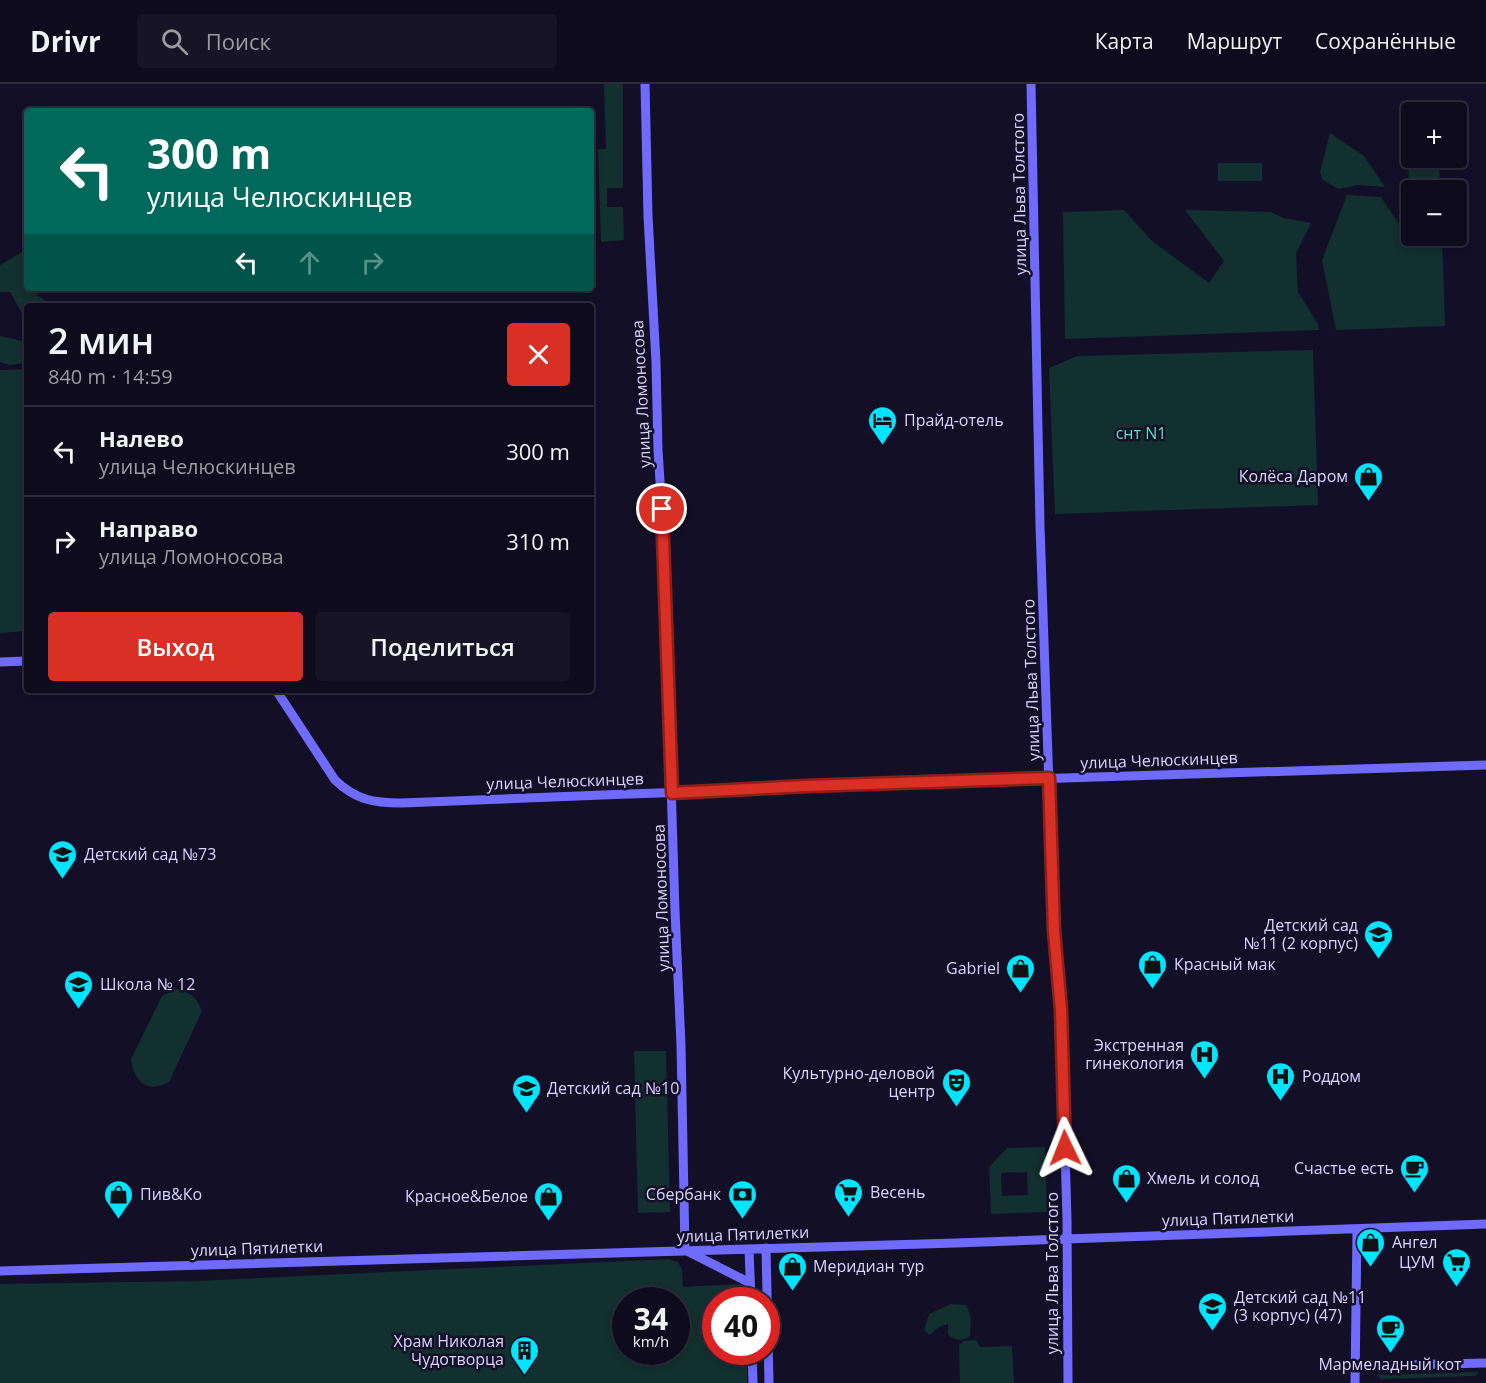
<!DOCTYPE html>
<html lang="ru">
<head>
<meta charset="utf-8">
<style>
	body { margin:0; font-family:"Open Sans",sans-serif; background:#171425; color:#f1f3f6; height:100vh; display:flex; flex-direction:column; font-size:22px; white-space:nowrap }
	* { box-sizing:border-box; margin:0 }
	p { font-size:20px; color:#9b9ba3 }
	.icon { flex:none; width:33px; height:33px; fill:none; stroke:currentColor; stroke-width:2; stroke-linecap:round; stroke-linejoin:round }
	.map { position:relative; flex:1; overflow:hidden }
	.sheet { position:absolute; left:24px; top:219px; width:570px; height:390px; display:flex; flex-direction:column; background:#0e0b1c; border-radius:6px; box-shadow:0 3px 9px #0003,0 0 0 2px #2e2b3b }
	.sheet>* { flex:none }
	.hud { position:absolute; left:24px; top:24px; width:570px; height:183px; border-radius:6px; box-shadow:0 3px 9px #0003,0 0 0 2px #2e2b3b; background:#00695c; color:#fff; overflow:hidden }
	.tools { position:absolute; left:1401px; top:18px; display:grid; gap:12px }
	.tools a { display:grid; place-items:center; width:66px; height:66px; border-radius:6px; background:#0e0b1c; box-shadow:0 3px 9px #0003,0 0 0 2px #2e2b3b; font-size:30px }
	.speed { position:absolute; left:612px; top:1203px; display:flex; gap:12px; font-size:30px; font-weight:700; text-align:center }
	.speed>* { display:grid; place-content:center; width:78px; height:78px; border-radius:50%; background:#0e0b1c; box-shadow:0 3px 9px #0003,0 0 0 2px #2e2b3b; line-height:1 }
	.speed small { font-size:15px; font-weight:400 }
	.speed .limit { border:9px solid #d22; background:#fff; color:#111 }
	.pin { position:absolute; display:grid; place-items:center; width:51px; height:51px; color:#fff; margin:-26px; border:3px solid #fff; border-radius:50%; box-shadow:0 2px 6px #0007 }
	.me { position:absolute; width:66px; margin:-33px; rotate:358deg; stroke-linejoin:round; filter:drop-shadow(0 0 4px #0008) }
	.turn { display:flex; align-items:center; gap:21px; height:126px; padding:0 24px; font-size:27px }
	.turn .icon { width:78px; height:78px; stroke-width:2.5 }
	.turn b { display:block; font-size:42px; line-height:51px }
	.lanes { display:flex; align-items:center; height:57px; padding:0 24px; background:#0003; justify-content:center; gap:30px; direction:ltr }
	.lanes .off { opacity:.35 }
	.round { display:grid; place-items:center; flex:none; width:63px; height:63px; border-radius:6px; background:#171425 }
	.headline { display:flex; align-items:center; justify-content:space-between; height:102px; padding:0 24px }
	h1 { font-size:36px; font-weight:600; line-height:45px }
	.action { display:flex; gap:12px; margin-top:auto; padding:12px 24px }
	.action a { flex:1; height:69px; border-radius:6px; background:#d93025; color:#fff; font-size:24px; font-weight:600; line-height:69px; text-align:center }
	.action a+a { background:#171425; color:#f1f3f6 }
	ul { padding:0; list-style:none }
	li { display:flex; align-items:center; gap:18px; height:90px; padding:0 24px; border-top:2px solid #2e2b3b }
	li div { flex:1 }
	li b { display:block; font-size:22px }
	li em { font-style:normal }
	header { display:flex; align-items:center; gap:36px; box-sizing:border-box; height:84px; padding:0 30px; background:#0e0b1c; border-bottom:2px solid #2e2b3b }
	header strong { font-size:28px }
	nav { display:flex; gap:33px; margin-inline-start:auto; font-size:21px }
	.search { width:420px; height:54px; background:#171425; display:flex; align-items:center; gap:15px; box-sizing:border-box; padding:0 21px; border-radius:6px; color:#9b9ba3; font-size:22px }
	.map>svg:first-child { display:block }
	.green { fill:#12302f; fill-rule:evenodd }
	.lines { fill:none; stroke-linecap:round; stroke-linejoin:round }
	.secondary { stroke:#6f6bff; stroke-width:9 }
	.route-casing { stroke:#8d1f18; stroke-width:15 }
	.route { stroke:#d93025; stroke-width:10 }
	.labels { text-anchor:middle; stroke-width:5; stroke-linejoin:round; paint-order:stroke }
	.street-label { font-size:16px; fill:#d9d4ff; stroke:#130f26 }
	.poi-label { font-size:16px; fill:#d9d4ff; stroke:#130f26; text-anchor:start }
	.park-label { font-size:16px; fill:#5fe0c0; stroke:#130f26 }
</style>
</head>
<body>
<header>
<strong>Drivr</strong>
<div class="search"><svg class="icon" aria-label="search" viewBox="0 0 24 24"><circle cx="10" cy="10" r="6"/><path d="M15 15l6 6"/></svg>Поиск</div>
<nav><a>Карта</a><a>Маршрут</a><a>Сохранённые</a></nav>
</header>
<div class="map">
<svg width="1486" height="1299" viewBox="0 0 1486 1299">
	<rect width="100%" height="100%" fill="#130f26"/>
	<path class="green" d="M604,0h19v104h-16v19h16l1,33 -23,2 -3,-93h8z
		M1330,49l34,23 21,31 -28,-2 -19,4 -15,-9 -3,-8z
		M1411,52l1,22h27l1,32h-28v46h30l3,90 -109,4 -14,-70 25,-65 34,2 18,27 8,-13 3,-74z
		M1218,79h44v18h-44z
		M1124,126l28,31 57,42 15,-22 -39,-51 86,2 12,6 28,5 -15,30 2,39 20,32 1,6 -254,9 -2,-127z
		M27,165v39h19l-10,7 19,11h-28v16l-17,-30h-10v-27z
		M0,252l27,6v21l-18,2 -9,-3z
		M1313,266l5,155 -263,9 -6,-146 28,-12z
		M27,285v262l-27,2v-263z
		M176,905c14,2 21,9 26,22l-33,71c-22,12 -35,-1 -38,-23l31,-63z
		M634,967h32l4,161 -32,1z
		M1045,1063l2,65 -56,2 -2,-47 18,-19zM1027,1088l1,23 -26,1 -1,-23z
		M668,1175l10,3 4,7 1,18 55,-3 6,7 2,9h-30v52h31v31h-747v-99l195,-3zM626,1216h50v52h-50z
		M951,1220l15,1 5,12 -1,19c-9,6 -14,4 -22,-1v-11l-9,3 -10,8 -5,-5 5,-16z
		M976,1256l4,7 32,-1 2,37h-54l-1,-38 5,-4z
		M1479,1288l-4,4 -94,3 -4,-4z"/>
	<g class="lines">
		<path class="secondary" d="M645,0l3,132 8,146 2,88 5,78 12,383 6,134 4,205
			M1031,0l9,442 14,405 7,79 6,209 1,164
			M0,578l27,-1
			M276,606l59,90c21,20 38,23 67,23l226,-9 61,-2 117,-6 680,-21
			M766,1164l3,135
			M749,1165l2,51
			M687,1167l63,32
			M0,1187l956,-28 530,-19
			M752,1268l1,31
			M1354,1282l132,-3
			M1355,1299l2,-154"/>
	</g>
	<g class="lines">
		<defs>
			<path id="route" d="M662,425l10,284 134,-7 243,-8 5,153 7,79 4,138"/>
		</defs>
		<use href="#route" class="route-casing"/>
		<use href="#route" class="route"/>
	</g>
	<defs>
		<symbol id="hotel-pin" viewBox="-11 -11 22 30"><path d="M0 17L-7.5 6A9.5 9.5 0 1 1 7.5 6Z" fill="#00e5ff" stroke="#130f26"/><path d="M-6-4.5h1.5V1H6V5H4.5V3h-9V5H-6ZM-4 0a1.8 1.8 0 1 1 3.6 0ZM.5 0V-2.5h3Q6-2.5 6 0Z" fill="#111"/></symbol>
		<symbol id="shop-pin" viewBox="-11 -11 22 30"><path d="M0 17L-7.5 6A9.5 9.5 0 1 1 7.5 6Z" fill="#00e5ff" stroke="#130f26"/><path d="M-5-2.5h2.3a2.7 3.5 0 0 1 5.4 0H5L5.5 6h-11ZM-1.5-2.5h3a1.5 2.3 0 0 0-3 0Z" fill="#111"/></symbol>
		<symbol id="school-pin" viewBox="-11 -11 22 30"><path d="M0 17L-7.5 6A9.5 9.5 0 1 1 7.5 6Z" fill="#00e5ff" stroke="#130f26"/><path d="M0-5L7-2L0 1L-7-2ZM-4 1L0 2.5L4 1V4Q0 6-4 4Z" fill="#111"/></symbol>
		<symbol id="hospital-pin" viewBox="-11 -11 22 30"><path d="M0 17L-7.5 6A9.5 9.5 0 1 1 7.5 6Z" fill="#00e5ff" stroke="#130f26"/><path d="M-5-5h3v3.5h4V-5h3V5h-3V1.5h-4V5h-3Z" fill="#111"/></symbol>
		<symbol id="theatre-pin" viewBox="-11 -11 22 30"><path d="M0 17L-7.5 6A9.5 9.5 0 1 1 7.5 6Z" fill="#00e5ff" stroke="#130f26"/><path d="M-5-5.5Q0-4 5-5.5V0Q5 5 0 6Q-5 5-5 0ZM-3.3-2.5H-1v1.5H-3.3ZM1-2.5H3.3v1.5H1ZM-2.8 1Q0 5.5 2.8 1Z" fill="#111"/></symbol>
		<symbol id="cafe-pin" viewBox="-11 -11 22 30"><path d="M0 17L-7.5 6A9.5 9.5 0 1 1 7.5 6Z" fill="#00e5ff" stroke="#130f26"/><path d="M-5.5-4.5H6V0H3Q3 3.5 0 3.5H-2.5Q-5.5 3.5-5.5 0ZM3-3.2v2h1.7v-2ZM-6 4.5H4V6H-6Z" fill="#111"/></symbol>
		<symbol id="supermarket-pin" viewBox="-11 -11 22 30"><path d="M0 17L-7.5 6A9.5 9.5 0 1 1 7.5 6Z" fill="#00e5ff" stroke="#130f26"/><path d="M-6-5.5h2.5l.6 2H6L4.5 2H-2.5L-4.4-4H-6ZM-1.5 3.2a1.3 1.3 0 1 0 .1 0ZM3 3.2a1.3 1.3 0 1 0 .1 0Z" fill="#111"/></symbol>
		<symbol id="bank-pin" viewBox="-11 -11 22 30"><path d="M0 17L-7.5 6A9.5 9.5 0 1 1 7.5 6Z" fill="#00e5ff" stroke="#130f26"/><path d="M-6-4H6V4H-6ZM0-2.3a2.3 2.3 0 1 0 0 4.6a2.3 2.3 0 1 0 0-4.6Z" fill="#111"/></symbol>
		<symbol id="building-pin" viewBox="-11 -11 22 30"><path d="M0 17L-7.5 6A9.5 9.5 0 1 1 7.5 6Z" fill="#00e5ff" stroke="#130f26"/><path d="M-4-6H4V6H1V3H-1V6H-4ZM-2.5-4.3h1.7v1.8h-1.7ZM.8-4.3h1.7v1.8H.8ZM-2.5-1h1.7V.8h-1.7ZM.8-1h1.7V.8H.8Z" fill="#111"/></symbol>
	</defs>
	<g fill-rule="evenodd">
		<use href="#hotel-pin" x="866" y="320" width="33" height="45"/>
		<use href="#shop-pin" x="1352" y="376" width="33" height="45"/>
		<use href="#school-pin" x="46" y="754" width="33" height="45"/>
		<use href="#school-pin" x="1362" y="834" width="33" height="45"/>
		<use href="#shop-pin" x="1136" y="864" width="33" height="45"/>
		<use href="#shop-pin" x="1004" y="868" width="33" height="45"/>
		<use href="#school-pin" x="62" y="884" width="33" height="45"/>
		<use href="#hospital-pin" x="1188" y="954" width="33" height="45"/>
		<use href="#hospital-pin" x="1264" y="976" width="33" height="45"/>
		<use href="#theatre-pin" x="940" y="982" width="33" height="45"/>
		<use href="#school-pin" x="510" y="988" width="33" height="45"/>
		<use href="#cafe-pin" x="1398" y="1068" width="33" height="45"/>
		<use href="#shop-pin" x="1110" y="1078" width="33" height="45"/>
		<use href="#supermarket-pin" x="832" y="1092" width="33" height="45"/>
		<use href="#shop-pin" x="102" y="1094" width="33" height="45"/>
		<use href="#bank-pin" x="726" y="1094" width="33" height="45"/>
		<use href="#shop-pin" x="532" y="1096" width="33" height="45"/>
		<use href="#shop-pin" x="1354" y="1142" width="33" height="45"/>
		<use href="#supermarket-pin" x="1440" y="1162" width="33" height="45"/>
		<use href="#shop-pin" x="776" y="1166" width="33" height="45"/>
		<use href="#school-pin" x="1196" y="1206" width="33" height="45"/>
		<use href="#cafe-pin" x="1374" y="1228" width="33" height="45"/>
		<use href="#building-pin" x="508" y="1250" width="33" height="45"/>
	</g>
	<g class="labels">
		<g class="street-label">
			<text transform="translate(1019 110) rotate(-91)" y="6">улица Льва Толстого</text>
			<text transform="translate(641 310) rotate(-93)" y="6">улица Ломоносова</text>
			<text transform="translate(1031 596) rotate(-92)" y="6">улица Льва Толстого</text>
			<text transform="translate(1159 676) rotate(-2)" y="6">улица Челюскинцев</text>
			<text transform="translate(565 697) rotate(-2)" y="6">улица Челюскинцев</text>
			<text transform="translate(661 814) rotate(-92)" y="6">улица Ломоносова</text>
			<text transform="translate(1228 1134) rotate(-2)" y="6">улица Пятилетки</text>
			<text transform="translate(743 1150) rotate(-2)" y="6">улица Пятилетки</text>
			<text transform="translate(257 1164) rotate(-2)" y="6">улица Пятилетки</text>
			<text transform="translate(1052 1189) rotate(-90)" y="6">улица Льва Толстого</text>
		</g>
		<g class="poi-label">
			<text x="904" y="342">Прайд-отель</text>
			<text x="1348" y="398" text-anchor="end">Колёса Даром</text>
			<text x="84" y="776">Детский сад №73</text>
			<text x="1358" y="847" text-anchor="end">Детский сад<tspan x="1358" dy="18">№11 (2 корпус)</tspan></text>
			<text x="1174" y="886">Красный мак</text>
			<text x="1000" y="890" text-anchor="end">Gabriel</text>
			<text x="100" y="906">Школа № 12</text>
			<text x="1184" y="967" text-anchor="end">Экстренная<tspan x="1184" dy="18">гинекология</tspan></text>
			<text x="935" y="995" text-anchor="end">Культурно-деловой<tspan x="935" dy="18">центр</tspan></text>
			<text x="1302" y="998">Роддом</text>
			<text x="547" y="1010">Детский сад №10</text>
			<text x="1394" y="1090" text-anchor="end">Счастье есть</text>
			<text x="1147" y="1100">Хмель и солод</text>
			<text x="870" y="1114">Весень</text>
			<text x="140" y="1116">Пив&amp;Ко</text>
			<text x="721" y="1116" text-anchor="end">Сбербанк</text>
			<text x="528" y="1118" text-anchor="end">Красное&amp;Белое</text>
			<text x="1392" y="1164">Ангел</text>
			<text x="1435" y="1184" text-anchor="end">ЦУМ</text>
			<text x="813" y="1188">Меридиан тур</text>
			<text x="1234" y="1219">Детский сад №11<tspan x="1234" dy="18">(3 корпус) (47)</tspan></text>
			<text x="504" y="1263" text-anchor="end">Храм Николая<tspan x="504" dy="18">Чудотворца</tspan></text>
			<text x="1390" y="1286" text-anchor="middle">Мармеладный кот</text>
		</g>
		<g class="park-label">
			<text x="1141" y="355">снт N1</text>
		</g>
	</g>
</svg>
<div class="tools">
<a>+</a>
<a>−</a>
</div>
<div class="speed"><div>34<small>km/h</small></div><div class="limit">40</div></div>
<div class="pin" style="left:662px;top:425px;background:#d93025"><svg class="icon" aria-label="arrive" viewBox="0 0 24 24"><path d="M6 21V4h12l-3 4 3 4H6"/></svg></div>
<svg class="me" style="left:1065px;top:1064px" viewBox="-20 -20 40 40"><path d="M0-17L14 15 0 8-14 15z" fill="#d93025" stroke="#fff" stroke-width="4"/></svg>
<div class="hud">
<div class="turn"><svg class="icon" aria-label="left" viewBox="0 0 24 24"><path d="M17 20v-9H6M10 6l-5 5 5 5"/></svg><div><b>300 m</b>улица Челюскинцев</div></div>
<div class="lanes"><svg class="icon" aria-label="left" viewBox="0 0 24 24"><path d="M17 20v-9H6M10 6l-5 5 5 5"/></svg><svg class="icon off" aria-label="ahead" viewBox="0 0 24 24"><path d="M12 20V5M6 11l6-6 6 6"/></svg><svg class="icon off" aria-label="right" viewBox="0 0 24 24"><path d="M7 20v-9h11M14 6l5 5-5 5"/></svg></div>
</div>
<section class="sheet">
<div class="headline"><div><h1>2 мин</h1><p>840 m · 14:59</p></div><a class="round" style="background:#d93025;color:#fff"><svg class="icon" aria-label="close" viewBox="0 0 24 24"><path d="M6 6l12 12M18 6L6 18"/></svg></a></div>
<ul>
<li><svg class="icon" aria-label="left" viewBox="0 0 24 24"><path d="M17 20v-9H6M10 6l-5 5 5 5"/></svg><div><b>Налево</b><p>улица Челюскинцев</p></div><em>300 m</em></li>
<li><svg class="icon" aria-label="right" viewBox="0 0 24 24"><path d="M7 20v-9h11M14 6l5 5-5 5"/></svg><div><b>Направо</b><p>улица Ломоносова</p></div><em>310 m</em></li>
</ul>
<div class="action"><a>Выход</a><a>Поделиться</a></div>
</section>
</div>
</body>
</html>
